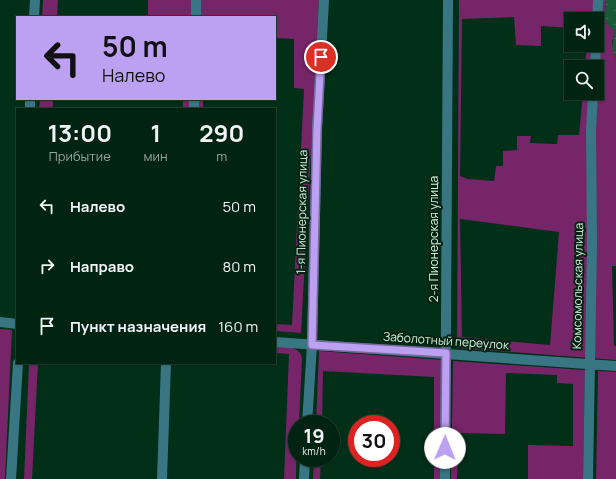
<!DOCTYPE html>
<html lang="ru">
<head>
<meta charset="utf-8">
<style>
	body { margin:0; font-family:Manrope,sans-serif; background:#0f2f20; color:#f1f3f6; height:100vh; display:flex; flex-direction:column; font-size:15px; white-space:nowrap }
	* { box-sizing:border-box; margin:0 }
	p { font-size:13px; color:#96a49f }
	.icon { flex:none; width:22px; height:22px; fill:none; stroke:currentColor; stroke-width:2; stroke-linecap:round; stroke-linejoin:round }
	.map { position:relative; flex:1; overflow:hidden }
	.drawer { position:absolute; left:16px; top:108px; width:260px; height:256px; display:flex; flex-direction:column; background:#012312; border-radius:0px; box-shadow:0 1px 3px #0004,0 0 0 1px #234032 }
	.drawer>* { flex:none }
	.hud { position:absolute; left:16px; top:16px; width:260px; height:84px; border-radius:0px; box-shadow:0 1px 3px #0004,0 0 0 1px #234032; background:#bca0f2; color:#111; overflow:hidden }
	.buttons { position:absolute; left:564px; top:12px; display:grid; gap:8px }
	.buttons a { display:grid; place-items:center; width:40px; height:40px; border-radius:0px; background:#012312; box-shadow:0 1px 3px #0004,0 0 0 1px #234032; font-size:20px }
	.speed { position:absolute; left:288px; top:415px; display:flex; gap:8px; font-size:20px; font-weight:700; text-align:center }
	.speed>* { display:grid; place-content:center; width:52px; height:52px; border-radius:50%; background:#012312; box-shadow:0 1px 3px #0004,0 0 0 1px #234032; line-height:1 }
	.speed small { font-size:10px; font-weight:400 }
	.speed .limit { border:6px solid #d22; background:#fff; color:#111 }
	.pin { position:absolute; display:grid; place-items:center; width:34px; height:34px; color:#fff; margin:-17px; border:2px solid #fff; border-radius:50%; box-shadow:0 1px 4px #0007 }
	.me { position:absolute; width:44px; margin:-22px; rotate:1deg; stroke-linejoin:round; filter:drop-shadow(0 0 3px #0008) }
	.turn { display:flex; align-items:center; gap:14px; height:84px; padding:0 20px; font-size:18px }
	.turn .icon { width:52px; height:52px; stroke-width:2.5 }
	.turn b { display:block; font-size:28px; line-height:34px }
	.eta { display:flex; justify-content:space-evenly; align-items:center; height:68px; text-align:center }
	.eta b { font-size:24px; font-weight:700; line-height:28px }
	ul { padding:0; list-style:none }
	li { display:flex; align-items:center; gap:12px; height:60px; padding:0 20px }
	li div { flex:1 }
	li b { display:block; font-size:15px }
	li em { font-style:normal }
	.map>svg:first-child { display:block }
	.green { fill:#762568; fill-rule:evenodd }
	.water { fill:url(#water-ripples) }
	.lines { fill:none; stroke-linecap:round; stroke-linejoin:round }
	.minor { stroke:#397684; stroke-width:10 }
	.route-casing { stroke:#7a689d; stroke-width:10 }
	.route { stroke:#bca0f2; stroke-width:7 }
	.labels { text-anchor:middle; stroke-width:4; stroke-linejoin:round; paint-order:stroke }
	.street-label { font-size:12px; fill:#d2efdb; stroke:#052313 }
</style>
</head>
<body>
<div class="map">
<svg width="616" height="479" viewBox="0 0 616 479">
	<defs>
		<pattern id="water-ripples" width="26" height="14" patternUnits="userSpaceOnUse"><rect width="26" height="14" fill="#185a37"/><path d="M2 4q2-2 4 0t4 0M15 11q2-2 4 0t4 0" fill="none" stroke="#397253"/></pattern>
	</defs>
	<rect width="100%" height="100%" fill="#012f18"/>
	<path class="green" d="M43,0h15l-1,17h-15z
		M148,0h171l-18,333 -26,-2v-7l17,1 12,-236 -10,-1v-49l-19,-1v-21h-127z
		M459,0h147l-1,10 10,21 -3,11 2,13 2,3v208h-4l2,80h2v14l-159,-12zM514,17l2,28 25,1v-20l30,2v-9h26v26h-10l-2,22h12v26h-14l-4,42h-21l-1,9 -27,-1 1,-7h-14v14l-14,1v15h-7l-2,15 -26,-2 -8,-3 2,-157zM460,219l99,13 -9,113 -88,-8z
		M40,99h13v10h-14z
		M183,99h20v10h-20z
		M0,329l12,1 -7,149h-5z
		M275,347c11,1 24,-2 27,11l-3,66h-2l-1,55h-12l5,-125 -14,-1z
		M319,351l124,9 -3,119h-6v-102l-111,-6 -1,53h-6z
		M453,361l132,9 -2,109h-55v-34l45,1v-62l-16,-1v-8l-51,-2 -1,61 -46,-1 -2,46h-6z
		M29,363h9l-6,116h-8z
		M598,371l18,1v107h-20z
		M314,458h7l-1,21h-7z"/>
	<path class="water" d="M606,0h10v58c-6,-7 -3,-19 -1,-27 -12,-6 -10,-20 -9,-31z"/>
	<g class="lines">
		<path class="minor" d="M34,17l1,-17
			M196,17v-17
			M597,27l1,-27
			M595,67l1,-22
			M30,109v-10
			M194,109v-10
			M0,322l17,2
			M275,342l341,24
			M307,424l5,-79 5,-216 7,-129
			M11,479l7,-116
			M162,479l4,-116
			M304,479l1,-21
			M445,479l3,-479
			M588,479l4,-235 -1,-113 2,-38"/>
	</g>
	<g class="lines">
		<defs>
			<path id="route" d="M321,57l-4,72 -5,216 134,8 -1,95"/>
		</defs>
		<use href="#route" class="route-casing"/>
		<use href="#route" class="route"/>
	</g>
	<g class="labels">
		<g class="street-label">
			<text transform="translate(302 212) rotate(-89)" y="4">1-я Пионерская улица</text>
			<text transform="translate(434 239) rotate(-90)" y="4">2-я Пионерская улица</text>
			<text transform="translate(578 286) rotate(-89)" y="4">Комсомольская улица</text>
			<text transform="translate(446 341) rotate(4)" y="4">Заболотный переулок</text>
		</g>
	</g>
</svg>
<div class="buttons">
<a><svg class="icon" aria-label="sound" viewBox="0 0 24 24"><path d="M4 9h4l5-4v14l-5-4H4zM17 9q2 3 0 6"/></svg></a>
<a><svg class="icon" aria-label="search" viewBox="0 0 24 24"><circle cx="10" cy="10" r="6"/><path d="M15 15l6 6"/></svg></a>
</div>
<div class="speed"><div>19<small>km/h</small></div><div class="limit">30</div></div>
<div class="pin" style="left:321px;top:57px;background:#d93025"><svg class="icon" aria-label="arrive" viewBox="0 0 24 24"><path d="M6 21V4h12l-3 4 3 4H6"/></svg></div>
<svg class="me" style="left:445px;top:448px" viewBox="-20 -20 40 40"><circle r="19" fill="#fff"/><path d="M0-13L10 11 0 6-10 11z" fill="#bca0f2"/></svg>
<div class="hud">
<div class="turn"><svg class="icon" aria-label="left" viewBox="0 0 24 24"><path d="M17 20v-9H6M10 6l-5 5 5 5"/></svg><div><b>50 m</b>Налево</div></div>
</div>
<section class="drawer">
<div class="eta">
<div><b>13:00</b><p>Прибытие</p></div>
<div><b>1</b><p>мин</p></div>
<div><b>290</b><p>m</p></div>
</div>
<ul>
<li><svg class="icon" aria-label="left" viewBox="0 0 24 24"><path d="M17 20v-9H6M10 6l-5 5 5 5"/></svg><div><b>Налево</b></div><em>50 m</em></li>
<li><svg class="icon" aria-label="right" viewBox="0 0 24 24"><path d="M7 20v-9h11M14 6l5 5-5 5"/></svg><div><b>Направо</b></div><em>80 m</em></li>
<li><svg class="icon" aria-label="arrive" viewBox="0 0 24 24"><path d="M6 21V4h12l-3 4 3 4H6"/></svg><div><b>Пункт назначения</b></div><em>160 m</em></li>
</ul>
</section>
</div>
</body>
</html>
